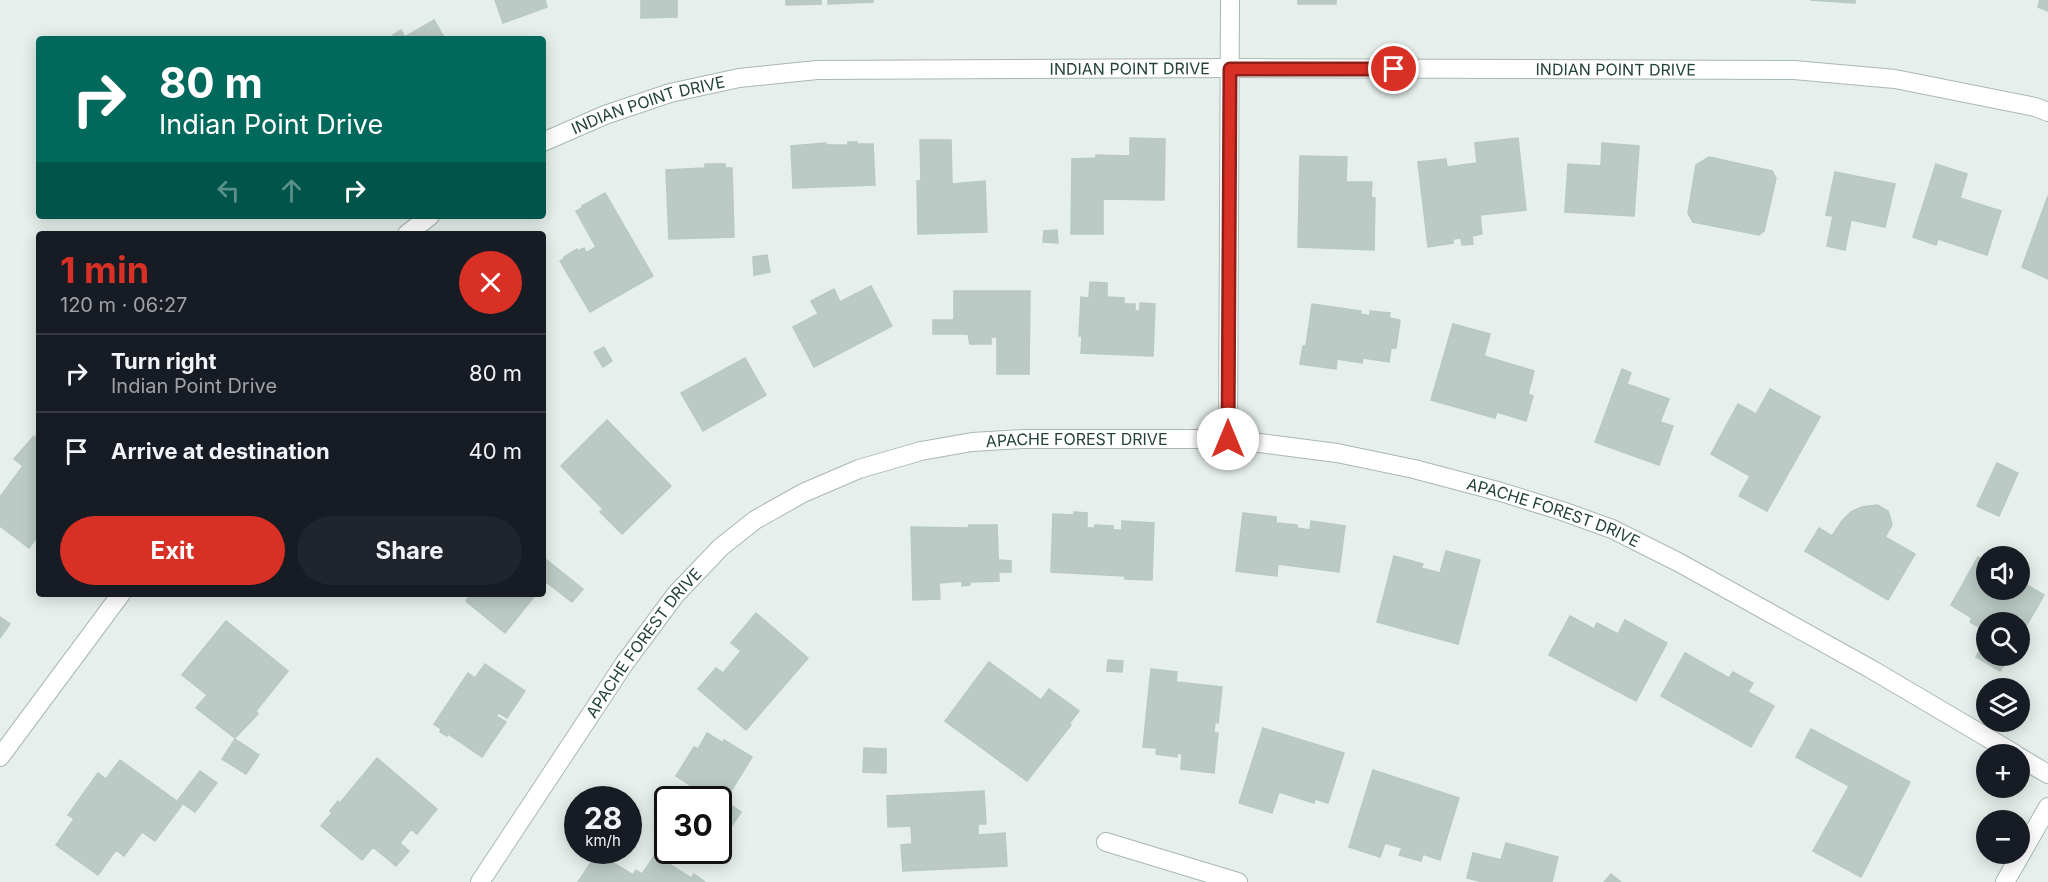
<!DOCTYPE html>
<html lang="en">
<head>
<meta charset="utf-8">
<style>
	body { margin:0; font-family:Inter,sans-serif; background:#20242c; color:#f1f3f6; height:100vh; display:flex; flex-direction:column; font-size:22px; white-space:nowrap }
	* { box-sizing:border-box; margin:0 }
	p { font-size:20px; color:#9ea1a6 }
	.icon { flex:none; width:33px; height:33px; fill:none; stroke:currentColor; stroke-width:2; stroke-linecap:round; stroke-linejoin:round }
	.map { position:relative; flex:1; overflow:hidden }
	.panel { position:absolute; left:36px; top:231px; width:510px; height:366px; display:flex; flex-direction:column; background:#171b24; border-radius:6px; box-shadow:0 3px 15px #0003 }
	.panel>* { flex:none }
	.banner { position:absolute; left:36px; top:36px; width:510px; height:183px; border-radius:6px; box-shadow:0 3px 15px #0003; background:#00695c; color:#fff; overflow:hidden }
	.buttons { position:absolute; left:1976px; top:546px; display:grid; gap:12px }
	.buttons a { display:grid; place-items:center; width:54px; height:54px; border-radius:50%; background:#171b24; box-shadow:0 3px 15px #0003; font-size:30px }
	.speed { position:absolute; left:564px; top:786px; display:flex; gap:12px; font-size:30px; font-weight:700; text-align:center }
	.speed>* { display:grid; place-content:center; width:78px; height:78px; border-radius:50%; background:#171b24; box-shadow:0 3px 15px #0003; line-height:1 }
	.speed small { font-size:15px; font-weight:400 }
	.speed .limit { border:3px solid #111; border-radius:9px; background:#fff; color:#111 }
	.pin { position:absolute; display:grid; place-items:center; width:51px; height:51px; color:#fff; margin:-26px; border:3px solid #fff; border-radius:50%; box-shadow:0 2px 6px #0007 }
	.me { position:absolute; width:66px; margin:-33px; rotate:0deg; stroke-linejoin:round; filter:drop-shadow(0 0 4px #0008) }
	.turn { display:flex; align-items:center; gap:21px; height:126px; padding:0 24px; font-size:27px }
	.turn .icon { width:78px; height:78px; stroke-width:2.5 }
	.turn b { display:block; font-size:42px; line-height:51px }
	.lanes { display:flex; align-items:center; height:57px; padding:0 24px; background:#0003; justify-content:center; gap:30px; direction:ltr }
	.lanes .off { opacity:.35 }
	.round { display:grid; place-items:center; flex:none; width:63px; height:63px; border-radius:32px; background:#20242c }
	.overview { display:flex; align-items:center; justify-content:space-between; height:102px; padding:0 24px }
	h1 { font-size:36px; font-weight:700; line-height:45px; color:#d93025 }
	.primary-button { display:flex; gap:12px; margin-top:auto; padding:12px 24px }
	.primary-button a { flex:1; height:69px; border-radius:36px; background:#d93025; color:#fff; font-size:24px; font-weight:700; line-height:69px; text-align:center }
	.primary-button a+a { background:#20242c; color:#f1f3f6 }
	ul { padding:0; list-style:none }
	li { display:flex; align-items:center; gap:18px; height:78px; padding:0 24px; border-top:2px solid #363941 }
	li div { flex:1 }
	li b { display:block; font-size:22px }
	li em { font-style:normal }
	.map>svg:first-child { display:block }
	.building { fill:#bbcac4; stroke:#b8c9c2; stroke-width:1.5 }
	.lines { fill:none; stroke-linecap:round; stroke-linejoin:round }
	.street-casing { stroke:#a8b8b2; stroke-width:20 }
	.secondary-casing { stroke:#a4bbb3; stroke-width:20 }
	.street { stroke:#fff; stroke-width:18 }
	.secondary { stroke:#fff; stroke-width:18 }
	.route-casing { stroke:#8d1f18; stroke-width:15 }
	.route { stroke:#d93025; stroke-width:10 }
	.labels { text-anchor:middle; stroke-width:4.5; stroke-linejoin:round; paint-order:stroke }
	.street-label { font-size:16px; fill:#24423a; stroke:#f7fbf9 }
</style>
</head>
<body>
<div class="map">
<svg width="2048" height="882" viewBox="0 0 2048 882">
	<rect width="100%" height="100%" fill="#e6efeb"/>
	<path class="building" d="M495,0h50l2,7 -44,16z
		M641,0h36v17l-36,1z
		M786,0h35v4l-35,1z
		M828,0h45v2l-45,2z
		M1298,0h38v4h-38z
		M1810,0h45v3z
		M2040,0h8v11l-10,-4z
		M434,20l11,19h-54l3,-2 -1,-2 8,-5 4,7z
		M1130,138l35,1 -1,61 -61,-1v35h-32l1,-75 24,-1v-3l34,1z
		M1518,138l8,72 -46,5 2,19 -10,2 1,8 -11,1 -1,-7 -8,1v4l-25,4 -10,-85 28,-3 1,8 30,-4 -2,-20z
		M920,140h31l1,44 33,-3 2,51 -69,2 -1,-53h4z
		M848,142h9v2h16l2,41 -82,3 -2,-42 35,-3v2h22z
		M1602,143l37,3 -5,70 -69,-4 3,-48 33,2z
		M1300,156l47,1 -1,25h26l-1,15 4,1 -1,52 -76,-3z
		M1709,157l63,14 4,7 -12,53 -5,4 -66,-13 -5,-9 8,-48z
		M705,164h20v4h7l2,69 -65,2 -3,-69 39,-2z
		M1936,164l31,10 -7,24 41,13 -14,44 -49,-16 -2,6 -23,-8z
		M1835,172l60,12 -10,43 -34,-7 -6,30 -18,-4 6,-30 -7,-1z
		M605,193l48,83 -63,36 -30,-51 4,-2v-2l13,-8 1,2 6,-3 2,5 10,-6 -20,-36 6,-3v-2z
		M2048,196v83l-26,-12z
		M1057,230l1,13 -15,-1 1,-11z
		M767,255l3,17 -16,3 -1,-18z
		M1090,282l17,1v14l17,1v6h11v7h5v-8l15,1 -2,52 -72,-3 1,-17h-3l2,-39 8,1z
		M871,286l21,40 -78,41 -21,-40 25,-13 -7,-13 23,-12 6,13z
		M954,291h76l-1,83h-32v-37h-6v7h-21l-2,-10h-35v-14h21z
		M1312,304l49,7 -1,3 10,2v-5l20,2 -1,5 11,2 -4,28h-5l-2,14 -26,-4 -1,5 -25,-4 -1,10 -36,-5 3,-18h3z
		M1453,324l37,10 -6,22 50,15 -6,23 5,2 -7,25 -29,-9 -2,6 -64,-18z
		M604,347l8,14 -9,6 -9,-15z
		M745,358l21,37 -63,36 -22,-38z
		M1622,369l9,4 -4,11 42,15 -9,23 13,4 -14,39 -64,-23z
		M1770,389l50,28 -53,94 -28,-15 11,-20 -39,-22 27,-50 18,10z
		M607,420l64,66 -49,48 -22,-22 3,-3 -42,-43z
		M34,436l5,4v99l-2,-2 -8,11 -29,-22v-29l23,-31 -9,-7z
		M1997,463l21,10 -19,43 -22,-10z
		M1877,505l11,6 2,6 2,8 -7,12 30,17 -27,46 -83,-49 14,-23 13,8 10,-15 9,-9 11,-5z
		M1074,512l13,1v15h8v-3l18,1v4h9v-9l32,2 -2,57 -27,-1v-3l-74,-4 2,-58 21,1z
		M1243,513l33,4v6l21,2v3l13,2 1,-9 34,5 -6,46 -61,-8 -1,12 -41,-5z
		M969,525h28l2,56 -29,1v3l-8,1v-5l-23,2 1,16 -27,1 -2,-73 58,1z
		M1446,551l34,9 -22,84 -81,-22 17,-66 29,8 -2,4 19,5z
		M543,557l40,32 -11,13 -26,-20 -3,4z
		M1978,557l8,5v28h33v-10l25,15 -25,44v-17h-33v9l-16,-9 2,-4 -21,-13z
		M1000,560l11,1v11h-11z
		M471,594h65l-31,39 -39,-32z
		M756,613l52,45 -62,72 -48,-41 18,-21 7,5 18,-22 -10,-8z
		M1570,616l24,13 3,-6 21,11 7,-14 42,23 -31,58 -87,-46z
		M0,617l10,7 -10,14z
		M226,621l62,50 -32,40 2,3 -23,24 -39,-30 11,-13 -25,-20z
		M1986,639v17h24l-10,15 -24,-14z
		M1685,653l44,25 4,-6 20,11 -5,9 26,14 -23,41 -90,-51z
		M1108,660l15,1 -1,11 -15,-1z
		M989,662l52,38 8,-11 30,22 -10,13 2,1 -44,56 -82,-60z
		M485,664l40,27 -18,27 -8,-5 -3,3 10,6 -24,35 -34,-23 -1,2 -7,-4 1,-3 -7,-5 34,-51 7,5z
		M1151,669l26,3 -1,10 46,5 -4,36 -3,-1 -1,11h4l-4,40 -33,-4 1,-15 -5,-1v4l-21,-3 1,-6 -14,-1z
		M1263,728l81,25 -16,50 -13,-4 -1,4 -35,-11 -7,21 -33,-10z
		M1811,729l99,53 -49,95 -48,-26 36,-65 -53,-29z
		M707,733l16,10 1,-3 28,17 -27,44 16,11 -12,18 -11,-7v-23h-37l9,-15 -14,-9 18,-29 4,2z
		M235,739l24,16 -13,19 -24,-15z
		M864,748l22,1v24l-23,-1z
		M377,758l60,51 -20,25 -6,-5 -11,14 9,8 -13,15 -23,-19 -11,13 -41,-34 11,-13 -2,-2 8,-10 2,2z
		M120,760l62,45 -27,36 -13,-9 -18,24 -8,-6 -18,25 -42,-30 18,-26 -6,-4 30,-42 8,6z
		M1373,770l86,28 -19,62 -17,-6 -2,7 -22,-6 3,-7 -17,-5 -5,14 -31,-10z
		M200,771l17,12 -22,29 -17,-12z
		M984,791l2,33h-8v11l27,-2 2,33 -104,5 -2,-26 11,-1 -1,-18 -23,1 -1,-31z
		M1506,843l52,14 -6,25h-69l-16,-4 6,-25 28,7z
		M597,853l36,22 3,-5 6,4 13,-19 36,23 3,-4 11,8h-127z
		M1611,874l10,8h-17z"/>
	<g class="lines">
		<defs>
			<g id="street">
				<path id="s1" d="M543,142l62,-27 65,-22 69,-15 78,-8 413,-2 564,2 101,9 140,28 13,5"/>
				<path d="M407,234l23,-18"/>
				<path d="M1228,439l2,-439"/>
				<path d="M0,757l121,-163"/>
				<path d="M2019,757l29,17"/>
				<path d="M1106,842l132,40"/>
				<path id="s2" d="M480,882l144,-218 52,-70 45,-47 34,-27 48,-27 56,-24 62,-18 51,-9 51,-3h205l109,14 77,16 87,23 61,19 50,18 66,33 193,107 144,85"/>
			</g>
			<path id="secondary" d="M2005,882l43,-75"/>
		</defs>
		<use href="#street" class="street-casing"/>
		<use href="#secondary" class="secondary-casing"/>
		<use href="#street" class="street"/>
		<use href="#secondary" class="secondary"/>
	</g>
	<g class="lines">
		<defs>
			<path id="route" d="M1228,439l2,-370h164"/>
		</defs>
		<use href="#route" class="route-casing"/>
		<use href="#route" class="route"/>
	</g>
	<g class="labels">
		<g class="street-label">
			<text dy="6" stroke="none"><textPath href="#s1" startOffset="598">INDIAN POINT DRIVE</textPath></text>
			<text dy="6" stroke="none"><textPath href="#s1" startOffset="1084">INDIAN POINT DRIVE</textPath></text>
			<text dy="6" stroke="none"><textPath href="#s1" startOffset="112">INDIAN POINT DRIVE</textPath></text>
			<text dy="6" stroke="none"><textPath href="#s2" startOffset="794">APACHE FOREST DRIVE</textPath></text>
			<text dy="6" stroke="none"><textPath href="#s2" startOffset="1280">APACHE FOREST DRIVE</textPath></text>
			<text dy="6" stroke="none"><textPath href="#s2" startOffset="290">APACHE FOREST DRIVE</textPath></text>
		</g>
	</g>
</svg>
<div class="buttons">
<a><svg class="icon" aria-label="sound" viewBox="0 0 24 24"><path d="M4 9h4l5-4v14l-5-4H4zM17 9q2 3 0 6"/></svg></a>
<a><svg class="icon" aria-label="search" viewBox="0 0 24 24"><circle cx="10" cy="10" r="6"/><path d="M15 15l6 6"/></svg></a>
<a><svg class="icon" aria-label="layers" viewBox="0 0 24 24"><path d="M12 4l9 5-9 5-9-5zM3 14l9 5 9-5"/></svg></a>
<a>+</a>
<a>−</a>
</div>
<div class="speed"><div>28<small>km/h</small></div><div class="limit">30</div></div>
<div class="pin" style="left:1394px;top:69px;background:#d93025"><svg class="icon" aria-label="arrive" viewBox="0 0 24 24"><path d="M6 21V4h12l-3 4 3 4H6"/></svg></div>
<svg class="me" style="left:1228px;top:439px" viewBox="-20 -20 40 40"><circle r="19" fill="#fff"/><path d="M0-13L10 11 0 6-10 11z" fill="#d93025"/></svg>
<div class="banner">
<div class="turn"><svg class="icon" aria-label="right" viewBox="0 0 24 24"><path d="M7 20v-9h11M14 6l5 5-5 5"/></svg><div><b>80 m</b>Indian Point Drive</div></div>
<div class="lanes"><svg class="icon off" aria-label="left" viewBox="0 0 24 24"><path d="M17 20v-9H6M10 6l-5 5 5 5"/></svg><svg class="icon off" aria-label="ahead" viewBox="0 0 24 24"><path d="M12 20V5M6 11l6-6 6 6"/></svg><svg class="icon" aria-label="right" viewBox="0 0 24 24"><path d="M7 20v-9h11M14 6l5 5-5 5"/></svg></div>
</div>
<section class="panel">
<div class="overview"><div><h1>1 min</h1><p>120 m · 06:27</p></div><a class="round" style="background:#d93025;color:#fff"><svg class="icon" aria-label="close" viewBox="0 0 24 24"><path d="M6 6l12 12M18 6L6 18"/></svg></a></div>
<ul>
<li><svg class="icon" aria-label="right" viewBox="0 0 24 24"><path d="M7 20v-9h11M14 6l5 5-5 5"/></svg><div><b>Turn right</b><p>Indian Point Drive</p></div><em>80 m</em></li>
<li><svg class="icon" aria-label="arrive" viewBox="0 0 24 24"><path d="M6 21V4h12l-3 4 3 4H6"/></svg><div><b>Arrive at destination</b></div><em>40 m</em></li>
</ul>
<div class="primary-button"><a>Exit</a><a>Share</a></div>
</section>
</div>
</body>
</html>
